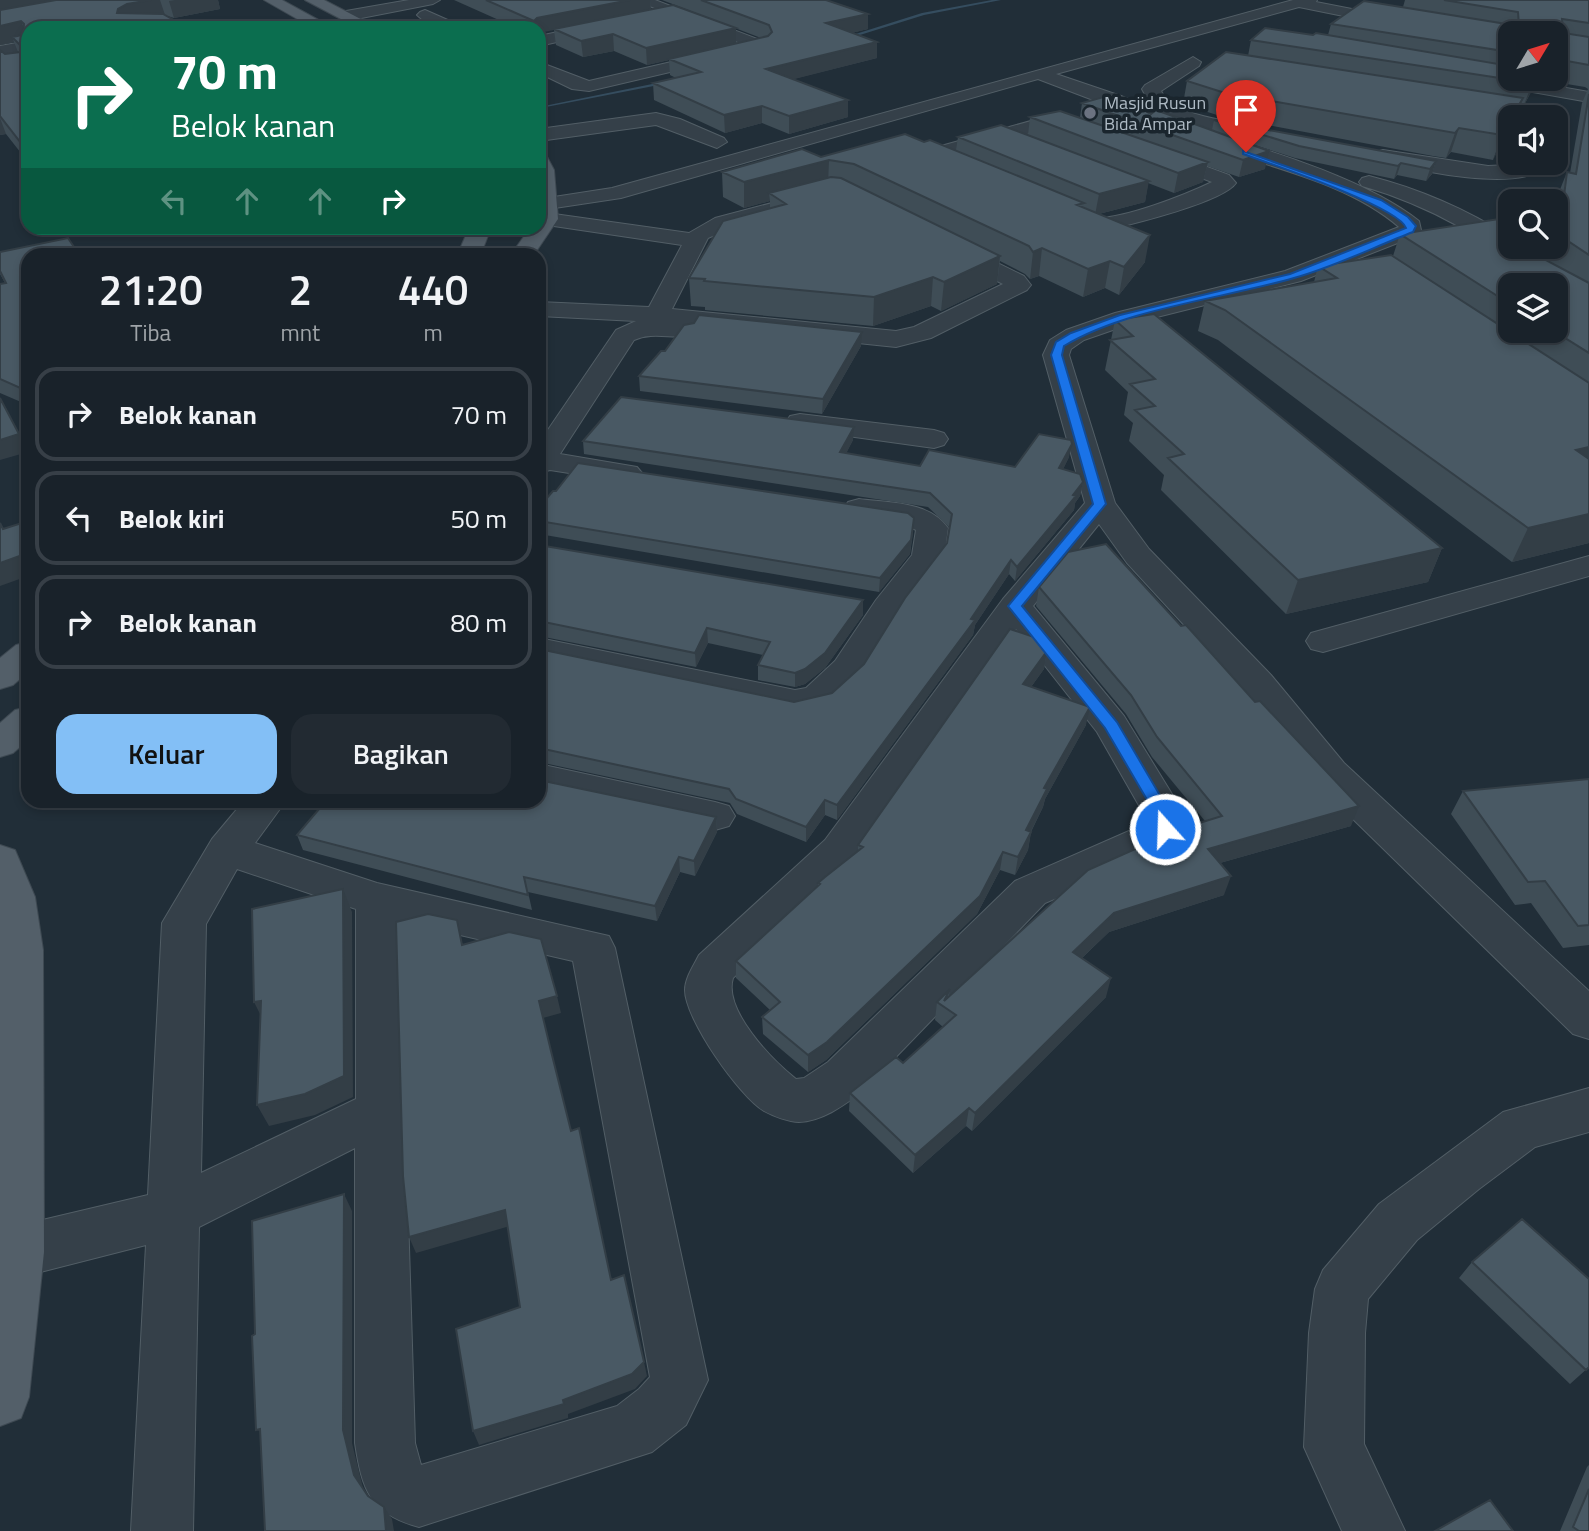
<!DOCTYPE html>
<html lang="id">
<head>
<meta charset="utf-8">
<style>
	body { margin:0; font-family:"Titillium Web",sans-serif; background:#222a32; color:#f1f3f6; height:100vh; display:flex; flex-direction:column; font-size:26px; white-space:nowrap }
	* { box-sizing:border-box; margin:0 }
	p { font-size:23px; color:#9fa4a8 }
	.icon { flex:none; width:38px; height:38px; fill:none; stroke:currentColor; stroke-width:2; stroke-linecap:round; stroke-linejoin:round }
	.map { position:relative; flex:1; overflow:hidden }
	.details { position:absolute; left:21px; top:248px; width:525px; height:560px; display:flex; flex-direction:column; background:#19222a; border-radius:21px; box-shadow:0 4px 10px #0003,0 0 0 2px #373f47 }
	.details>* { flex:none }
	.hud { position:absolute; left:21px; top:21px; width:525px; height:214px; border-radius:21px; box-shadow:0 4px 10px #0003,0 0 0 2px #373f47; background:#0b6e4f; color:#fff; overflow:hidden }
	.needle { width:46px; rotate:52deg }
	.buttons { position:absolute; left:1498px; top:21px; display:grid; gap:14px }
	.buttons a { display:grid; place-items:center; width:70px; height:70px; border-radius:14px; background:#19222a; box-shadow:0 4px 10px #0003,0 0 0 2px #373f47; font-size:35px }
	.pin { position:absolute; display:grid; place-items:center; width:60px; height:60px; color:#fff; margin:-72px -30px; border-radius:50% 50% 50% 0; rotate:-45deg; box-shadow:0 0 7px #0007 }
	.pin .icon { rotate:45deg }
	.me { position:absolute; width:77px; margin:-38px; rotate:340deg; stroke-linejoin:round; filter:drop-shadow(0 0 5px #0008) }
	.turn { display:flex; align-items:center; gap:24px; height:147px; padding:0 35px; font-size:32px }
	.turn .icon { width:91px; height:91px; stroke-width:2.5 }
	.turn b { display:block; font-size:49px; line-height:60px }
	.lanes { display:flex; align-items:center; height:66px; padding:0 35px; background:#0003; justify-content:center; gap:35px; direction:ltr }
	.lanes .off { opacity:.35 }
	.eta { display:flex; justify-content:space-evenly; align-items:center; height:119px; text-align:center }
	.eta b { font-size:42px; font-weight:600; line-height:49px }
	.cta { display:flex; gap:14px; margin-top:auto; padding:14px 35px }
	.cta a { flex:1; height:80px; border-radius:21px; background:#83bff6; color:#111; font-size:28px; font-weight:600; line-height:80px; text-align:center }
	.cta a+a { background:#222a32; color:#f1f3f6 }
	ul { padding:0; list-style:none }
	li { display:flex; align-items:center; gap:21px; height:94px; margin:0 14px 10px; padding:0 21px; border:4px solid #373f47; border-radius:21px }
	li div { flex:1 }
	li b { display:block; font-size:26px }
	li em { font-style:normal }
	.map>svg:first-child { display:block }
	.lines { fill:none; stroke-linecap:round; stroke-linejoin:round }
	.stream { fill:#354d5f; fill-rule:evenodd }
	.minor-casing { stroke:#525e66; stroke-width:2 }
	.major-casing { stroke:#3e4952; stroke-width:2 }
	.minor { fill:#354049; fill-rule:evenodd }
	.major { fill:#535f69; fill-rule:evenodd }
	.wall { fill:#3f4d56; fill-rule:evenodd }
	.shaded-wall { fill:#333e46 }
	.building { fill:#495964; stroke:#333e46; stroke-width:2 }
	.route { fill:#1a73e8; stroke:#114b97; stroke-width:2 }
	.worship-dot { fill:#6b7280; stroke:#1a252d; stroke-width:2.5 }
	.labels { text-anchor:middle; stroke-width:7; stroke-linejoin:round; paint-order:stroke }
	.far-poi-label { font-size:18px; fill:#afbbc5; stroke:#1a252d; text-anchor:start }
</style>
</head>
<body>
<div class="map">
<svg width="1589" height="1531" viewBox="0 0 1589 1531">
	<rect width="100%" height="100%" fill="#212e38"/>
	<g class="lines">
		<path class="stream" d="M992,0h9l-77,15 -77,24 -4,-1 79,-25z
			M667,81l2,2 -123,24 -2,-1z"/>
		<defs>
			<path id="minor" d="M409,0h31l-7,4 -87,17 -8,-5 8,-5z
				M635,0h20l113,43 2,3 -2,3 -179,42 -17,-2 -33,-16v-11l50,19 156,-36z
				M1293,0h24l-1,2 87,17 3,3 -8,5 -99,-20 -243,67 65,22 36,16 3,4 -9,6 -113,-43 -417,119 -73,11 -9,-4 2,-6 71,-11z
				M425,10l34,15 2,3c-16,0 -32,-1 -44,-13l3,-3z
				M605,22l6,2 2,3 -2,3 -72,16v-10z
				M28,41v10l-15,2 13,12 -2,4h-12l-12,-10v-13z
				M1193,57l8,5 -2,4 -38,25c13,27 71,29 98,36l2,4 -2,4 -7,2c-37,-7 -92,-10 -110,-48l3,-4z
				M1481,73l108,19v10l-114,-20 -3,-4z
				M1465,101l67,10 9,6 -31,2 -51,-9 -3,-4 3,-4z
				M656,113l24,6 44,19 3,4 -10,6 -61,-23 -117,16v-12z
				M1056,114l29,8 2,4 -9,6 -22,-6 -126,35 -10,-6 3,-4z
				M1217,136c59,15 155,47 202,85l2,9 -3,5 -117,46 -168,42 -49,17 -13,9 -2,6 46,148 34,46 122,126 73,88 245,228v48l-16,-5 -257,-251 -71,-92 -118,-128 -28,-39 -66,82 91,110 51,83 10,22 -1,7 -14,21 -125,54 -183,189c-18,13 -39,29 -63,30 -10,0 -26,-6 -35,-11 -25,-15 -79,-92 -79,-121 0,-12 9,-25 14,-35l126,-115 178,-241 82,-96 -42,-148 7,-15 16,-10 49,-17 170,-42 114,-44c-51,-44 -127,-59 -189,-81l-3,-4 3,-4zM1016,629l81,103 44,77 4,15 -130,57 -187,181 -24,16 -8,1c-24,-19 -73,-69 -63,-101l122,-116z
				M1158,149l71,26 7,8c-13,19 -103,41 -129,47 -17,2 -40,-1 -52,-15l3,-5c15,-3 23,8 37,8 29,1 90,-23 117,-36l-61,-23 -3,-4 3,-4z
				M1383,150l105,16 62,-3c-25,33 -139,6 -174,-3l-3,-4 3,-4z
				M1369,176c51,13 97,33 141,61v10h14l65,47v18l-9,-2 -24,-19v-6h-8c-59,-44 -116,-79 -186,-99l-3,-4 3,-4z
				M829,188l24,4 171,84 7,9 -4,5 -96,48 -35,9 -201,-21 2,4 -3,5c-21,5 -40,-4 -60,5l-74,114 77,13 5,6 -5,6 -10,3 -77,-12 -11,3v-30l77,-113 20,-9 -97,-5v-14l110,5 33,-62 -135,-20 -8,-2v-9l8,-1 142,20 26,-15zM830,200l11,2 162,82 -89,43 -18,4 -224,-22 36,-71 23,-10z
				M800,414l134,16 10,3 4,6 -4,6 -10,3 -144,-20 -4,-6 4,-6z
				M859,499c30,4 70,2 89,29l-4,28 -42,55 -41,66 -31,29 -35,8 -256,-54v-22l256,52 11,-2 29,-27 41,-61 36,-45 4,-25 -15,-7 -53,-9 -4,-6 4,-6z
				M1589,556v20l-266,76 -12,-3 -5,-8 5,-8z
				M539,764l176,38 14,4 6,10 -6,10 -14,4 -176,-38z
				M243,802h42l-30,41 122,40 232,53 6,12 93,432 -22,45 -34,27 -233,75c-49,-13 -57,-37 -64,-84v-295l-156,79 -6,304h-62l15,-286 -129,33 -17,-7v-38l17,-7 131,-31 14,-272 50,-84zM237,869l119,40v190l-155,74 5,-249zM399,921l174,40 77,416 -11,12 -22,17 -196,59 -6,-22z
				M1589,1088v44l-54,15 -56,42 -62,51 -49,59 -3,34 -1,111 41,87h-63l-38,-84 5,-114 6,-44 8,-19 56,-66 124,-92z"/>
			<path id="major" d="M264,0h18l51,28h-20z
				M305,0h19l54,28h-20z
				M539,153l7,2 8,15 4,49 -25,37h-23l20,-28h9z
				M469,228h22l-11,28h-23z
				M28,642v30l-15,13 -13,4v-31l16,-13z
				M28,707v33l-15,13 -13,4v-34l15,-13z
				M0,845l15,5 20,47 8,53 1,302 -15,145 -8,21 -21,8z"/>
		</defs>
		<use href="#minor" class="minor-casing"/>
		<use href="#major" class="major-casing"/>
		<use href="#minor" class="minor"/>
		<use href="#major" class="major"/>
	</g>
	<path class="wall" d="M0,0h218l2,9 -46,9 -7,-2 -139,12v134l-22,-28 -6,1v-85l5,4 13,-2 -4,-10 -14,3z
		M454,0h196l1,10 85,33 25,-5 -99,-38h164l42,29 -17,4 26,25 -84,21 55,21v17l-59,17 -27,-11 -37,10 -71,-33 -1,-17 23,-5 -6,-3 -1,-15 -22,5 -33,-14 -31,6 -27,-12 -2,-15 -15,-2h-22z
		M1405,0h184v543l-77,19 -294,-222 -20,-9 7,-30 109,-19 4,-16 75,-10 7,-22 110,13h46v-40l1,-10 10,-25 3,1 12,-70 6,-14 -3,-2 -49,-8 -6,15 -7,13 -3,-1 -4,11h-6l-17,43 -42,-8 -5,6 -13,-2 -213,-40 -37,-12 4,-23 61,-25 3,-16 62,-5h15l3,-11 72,-17zM1510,33h46v46h-46zM1510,285l46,46h-46z
		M1082,103l69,11 61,16 2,-10 222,41 -4,13 -6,7 -29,-6 -3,4 -99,-21 -53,-17 23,28 -26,8 -32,-11 -4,16 -29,11 -26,-10 -3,19 -46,12 46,48 -26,33 -14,-7 -22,9 -44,-21 -9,3 -5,-5 -25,-13 -3,23 -56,27 -10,-5 -58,20 -168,-16v-3l-14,-1 -2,-28 81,-69v-8l-26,7 -21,-11 -1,-25 202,-30 32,8 2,-13 70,-2 2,-18h50z
		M0,252l28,4v149l-28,-12v-109l5,-1 -5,-9z
		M1115,320l327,228 -14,34 -142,32 -125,-124 3,-15 -35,-34 4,-18 -9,-8 4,-23 -23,-22z
		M861,346l-39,68 -182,-23 -1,-15 26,-25z
		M853,440l-7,13 74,13 95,1 54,-10 -6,12 20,13 -3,14 -5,7 -1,7 -59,71 -6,-7 -34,51 -2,10 -136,185 -12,-5 -19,27 -69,-28 -7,-11 -191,-41v-113l255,53 38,-9 32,-29 83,-121 3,-15 -22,-21 -344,-53 -1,-13z
		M539,507l374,25 -3,22 -31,38 -340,-58z
		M539,545l324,70 -38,53 -20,16 -10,3 -37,-7v-15l5,-10 -55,-12 -12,24 -157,-31z
		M1039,587l312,239 -131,37 4,32 -115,37 -27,26 24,39 -134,134 -6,-5 -53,47 -64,-62 1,-18 53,-30 40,-36 -8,-7 2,-18 13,-13 -1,7 256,-175 -53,-64 -26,-43 -90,-108z
		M1047,651l-3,18 -13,18 55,38 -41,74 -2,8 -12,25 -3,18 -13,25 -15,-5 -23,44 -151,146 -18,12 -45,-38 -1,-17 8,-7 -34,-32v-17l82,-75v-3l40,-32v-6z
		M1589,779v166l-26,3 -32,-45 -16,2 -64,-91 12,-23z
		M716,817l1,15 -22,44 -15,-4 -23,49 -129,-29 4,18 -229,-60 -6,-15z
		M1472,1262l117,105 -19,17 -111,-106z
		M1589,1465v66h-29l27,-64z"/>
	<path class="shaded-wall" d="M0,0h76l-76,12z
		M151,0h9l5,15 -48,-2 1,-4 9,-5z
		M175,0h43l2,9 -46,9 -5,-17z
		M630,0h20l1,11 -97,18v1l-15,3v-5h-4l-1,-7 3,-3z
		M868,14v15l-42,10v-16z
		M21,21l7,17 -16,-1 2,5 -14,3v-19z
		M736,28v16l-67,15v1l-22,5 -1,-17z
		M613,34l1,17 -31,6 -2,-16z
		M877,42v16l-110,28 -1,-17z
		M1534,79h2l-6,15 -7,13z
		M1523,98l-7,19h-4z
		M848,100v17l-59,17v-18z
		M762,106v17l-37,10 -1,-18z
		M0,118l6,16 -6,1z
		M1510,120v9l-17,31 9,-25z
		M1459,128l-8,24 -5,6 9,-25z
		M1269,151l-4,18 -26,8 4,-17z
		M829,160l-1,25 -59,8 1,8 -26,7v-26z
		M1436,161l-4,13 -6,7 4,-12z
		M1208,162l-5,20 -29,11 4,-20z
		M1401,163l-4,12 -3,4 4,-13z
		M1149,181l-4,21 -50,13 4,-21z
		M1150,235l-5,27 -26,33 5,-28z
		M1042,248l-3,28 -9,3 3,-27z
		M1000,256l-3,28 -56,27 3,-29z
		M1110,261l-5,27 -22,9 5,-28z
		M933,277l-2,29 -58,20 1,-29z
		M862,332l-1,14 -39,68 1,-15z
		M854,427l-1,13 -13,26v-14z
		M19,434l9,18 -28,8v-20z
		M1072,444l-3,13 -12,25 2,-14z
		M1589,447v30l-13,-27z
		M1083,482l-3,14 -5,7 -1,7 -59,71 2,-14z
		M1589,514v29l-77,19 16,-34z
		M914,518l-4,36 -31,38 1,-14z
		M1442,548l-14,34 -142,32 12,-34z
		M28,553v23l-28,10v-23z
		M1011,560l-2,14 -34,51 -2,10 -136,185v-15l134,-186z
		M863,600v15l-38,53 -20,16 -10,3v-14z
		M707,628l1,15 -12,24 -1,-14z
		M1047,651l-3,18 -24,33 3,-18z
		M1090,707l-4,18 -41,74 -2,8 -18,36 6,-11 -3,18 -13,25 3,-18 8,-27 18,-42z
		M825,800v15l-19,27v-15z
		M1359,806l-8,20 -149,42 6,-19z
		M716,817l1,15 -22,44 -1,-15z
		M1003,852l-3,18 -23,44 -151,146 -18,12v-17z
		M679,857l1,15 -23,49 -2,-15z
		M1231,876l-7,19 -115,37 -41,39 5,-19 41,-39z
		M343,889l9,23 1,185 -38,18 -46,11 -12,-21z
		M1111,978l-5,19 -134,134 3,-18z
		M557,996l4,17 -18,5 -4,-17z
		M261,1001l4,23 -11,-22z
		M969,1108l-3,18 -53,47 2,-18z
		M344,1194l8,17v232l11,45 -9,-13 -11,-45z
		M505,1210l5,16 -94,27 -7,-16z
		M644,1362l3,14 -12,13 -67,25v4l-89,27 -6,-14 90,-31z
		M384,1507l8,12 2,12h-8z"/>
	<path class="building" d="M56,0h95l-24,4 -9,5 -1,4 46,1 25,14h-160v124l-28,-36v-66l5,4 15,-2 2,-5 -10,-10 11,-2 1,-11 -3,-3 -21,5v-16z
		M486,0h144l-93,18 -3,3z
		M701,0h125l42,14 -42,9 51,19 -111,27 82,31 -59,16 -27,-10 -38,9 -71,-32 48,-11 -32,-13 99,-23 4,-4 -3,-7z
		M1444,0h145v23l-27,-4 1,14 26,4v28l-33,-6v-26h-46v19l-179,-28 33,-23 155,25 -1,-14z
		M673,5l63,23 -90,20 -33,-14 -32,7 -27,-12z
		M1265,28l48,7 3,-2 194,33v13h24l-2,4 -281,-43z
		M1226,52l297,46 -11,19h-2v3l-8,15 -43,-7 -4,5 -230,-40 -38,-12z
		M1114,94l37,20 5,-4 113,41 -26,9 -161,-57z
		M1589,94v161l-33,-22v-20l6,-1 5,-40 9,2z
		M1060,111l148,51 -30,11 -148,-56z
		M1214,120l222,41 -6,8 -29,-6 -3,3 -99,-20z
		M1001,125l148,56 -50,13 -141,-57z
		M905,134l19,8 6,-2 154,63 -7,2 73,30 -26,32 -14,-6 -22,8 -46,-21 -9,4 -4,-6 -175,-82 -25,-4 -85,22 -22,-10 80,-23 19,8z
		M831,177l10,1 159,78 -56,26 -11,-5 -59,20 -170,-16 1,-2 -16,-1 34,-57 63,-17 -17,-11z
		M1499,219l11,8v20h31l11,6 -25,-3 62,33v70l-35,-22h2v-46h-46v19l-110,-70z
		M68,238l12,18h-52l-1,135 -27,-12v-95l6,-1 -6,-12v-19z
		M1391,255l198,128v64l-13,3 13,9v55l-61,14 -303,-218 -20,-9 132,-23 -19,-12z
		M1154,314l288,234 -144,32 -130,-122 16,-4 -49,-44 20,-4 -25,-22 25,-5 -45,-39 23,-4 -18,-16z
		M699,315l163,17 -39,67 -184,-23 22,-25h4l19,-26 10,-2z
		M621,397l233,30 -14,25 80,14 9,-16 86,17 24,-33 32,6 1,4 -13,24 21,6 3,8 -10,13 3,1 -59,71 -6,-7 -40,59 4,1 -138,185 -12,-5 -19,27 -70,-28 -7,-10 -190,-41v-99l255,53 38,-9 32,-29 41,-66 42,-55 5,-29 -22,-21 -347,-52z
		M0,398l19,36 -19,6z
		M578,463l330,50 6,5 -3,22 -31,38 -341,-57v-14l14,-16h3z
		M28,521v32l-28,10v-40l3,6z
		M1106,544l75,82 5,-1 69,77 5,-1 99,105 -151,43 23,27 -117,37 -41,39 38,26 -136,135 -6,-5 -54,47 -65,-62 46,-36 7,6 53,-48 -19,-13 13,-13 -6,12 144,-131 92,-41 42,-13 -65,-79 -26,-42 -92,-108 29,-35z
		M539,545l324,55 -38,53 -20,16 -10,4 -37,-8 12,-23 -63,-14 -12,25 -156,-32z
		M1010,629l27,9 10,13 -24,33 67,23 -46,81 3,1 -21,41 5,2 -13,25 -15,-5 -23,44 -153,146 -19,13 -46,-38 18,-15 -44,-41 84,-77 -2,-1 7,-6 38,-30 -5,-2z
		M1589,779v146l-11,1 -33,-45 -17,1 -65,-91z
		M539,780l177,37 -22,44 -15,-4 -24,49 -131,-29 4,18 -231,-60 28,-33h214z
		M343,889l1,187 -39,18 -48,11 4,-104 -7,1 -2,-93z
		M428,914l29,6 5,25 47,-13 32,7 16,57 -18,5 12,50 20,80 8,-3 32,152 13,-5 20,87 -12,12 -69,26 1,4 -91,27 -17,-102 64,-22 -15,-97 -96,27 -6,-61 -7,-254z
		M344,1194l-1,236 11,45 14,21 16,11 2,24h-121l-5,-102 -4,1 -4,-94 3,-2 -3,-113z
		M1522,1219l67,60v88l-3,3 -114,-108z
		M1589,1489v42h-10l-6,-4z
		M1490,1500l23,31h-78z"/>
	<path class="route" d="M1243,151l138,49 27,17 8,9 -3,6c-39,15 -79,35 -119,46 -72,21 -167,30 -230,68l-2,9 44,149 -84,102 95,116 58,99 -4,12 -6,2 -9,-6 2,-8 -5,-11 -48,-82 -97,-122 85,-102 -42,-149 5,-13 15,-9 49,-18 170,-41 116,-46c-7,-21 -135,-64 -163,-74z"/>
	<circle class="worship-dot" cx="1090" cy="113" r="7"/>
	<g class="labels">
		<g class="far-poi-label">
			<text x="1104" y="109">Masjid Rusun<tspan x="1104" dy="21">Bida Ampar</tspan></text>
		</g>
	</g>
</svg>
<div class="buttons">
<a><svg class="needle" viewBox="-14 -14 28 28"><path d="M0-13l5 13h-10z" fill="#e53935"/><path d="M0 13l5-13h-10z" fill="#9fa4a8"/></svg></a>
<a><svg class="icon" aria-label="sound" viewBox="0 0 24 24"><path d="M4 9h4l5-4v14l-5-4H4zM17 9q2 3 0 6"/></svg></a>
<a><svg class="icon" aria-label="search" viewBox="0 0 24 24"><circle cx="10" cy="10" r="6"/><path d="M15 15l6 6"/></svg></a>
<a><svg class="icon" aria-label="layers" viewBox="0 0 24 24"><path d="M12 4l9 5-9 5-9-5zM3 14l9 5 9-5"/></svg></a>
</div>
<div class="pin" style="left:1246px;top:152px;background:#d93025"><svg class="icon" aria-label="arrive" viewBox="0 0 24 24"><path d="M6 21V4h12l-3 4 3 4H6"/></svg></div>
<svg class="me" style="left:1165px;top:829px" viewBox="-20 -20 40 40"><circle r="17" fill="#1a73e8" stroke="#fff" stroke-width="3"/><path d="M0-11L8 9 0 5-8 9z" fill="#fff"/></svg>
<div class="hud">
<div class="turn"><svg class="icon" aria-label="right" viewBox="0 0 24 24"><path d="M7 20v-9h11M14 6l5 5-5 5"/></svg><div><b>70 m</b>Belok kanan</div></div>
<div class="lanes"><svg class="icon off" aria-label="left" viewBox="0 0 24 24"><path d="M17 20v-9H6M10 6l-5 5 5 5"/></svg><svg class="icon off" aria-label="ahead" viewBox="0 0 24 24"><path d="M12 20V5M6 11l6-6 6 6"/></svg><svg class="icon off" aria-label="ahead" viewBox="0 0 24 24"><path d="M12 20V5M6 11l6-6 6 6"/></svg><svg class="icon" aria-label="right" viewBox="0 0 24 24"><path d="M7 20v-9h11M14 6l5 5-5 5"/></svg></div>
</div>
<section class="details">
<div class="eta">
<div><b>21:20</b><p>Tiba</p></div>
<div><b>2</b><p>mnt</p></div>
<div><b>440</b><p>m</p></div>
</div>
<ul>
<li><svg class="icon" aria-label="right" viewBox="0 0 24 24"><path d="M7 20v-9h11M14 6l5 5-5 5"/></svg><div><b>Belok kanan</b></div><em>70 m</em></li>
<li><svg class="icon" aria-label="left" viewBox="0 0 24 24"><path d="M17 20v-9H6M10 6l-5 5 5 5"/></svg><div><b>Belok kiri</b></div><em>50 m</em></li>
<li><svg class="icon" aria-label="right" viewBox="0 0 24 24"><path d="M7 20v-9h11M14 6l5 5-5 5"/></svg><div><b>Belok kanan</b></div><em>80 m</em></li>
</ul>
<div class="cta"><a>Keluar</a><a>Bagikan</a></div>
</section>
</div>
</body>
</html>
